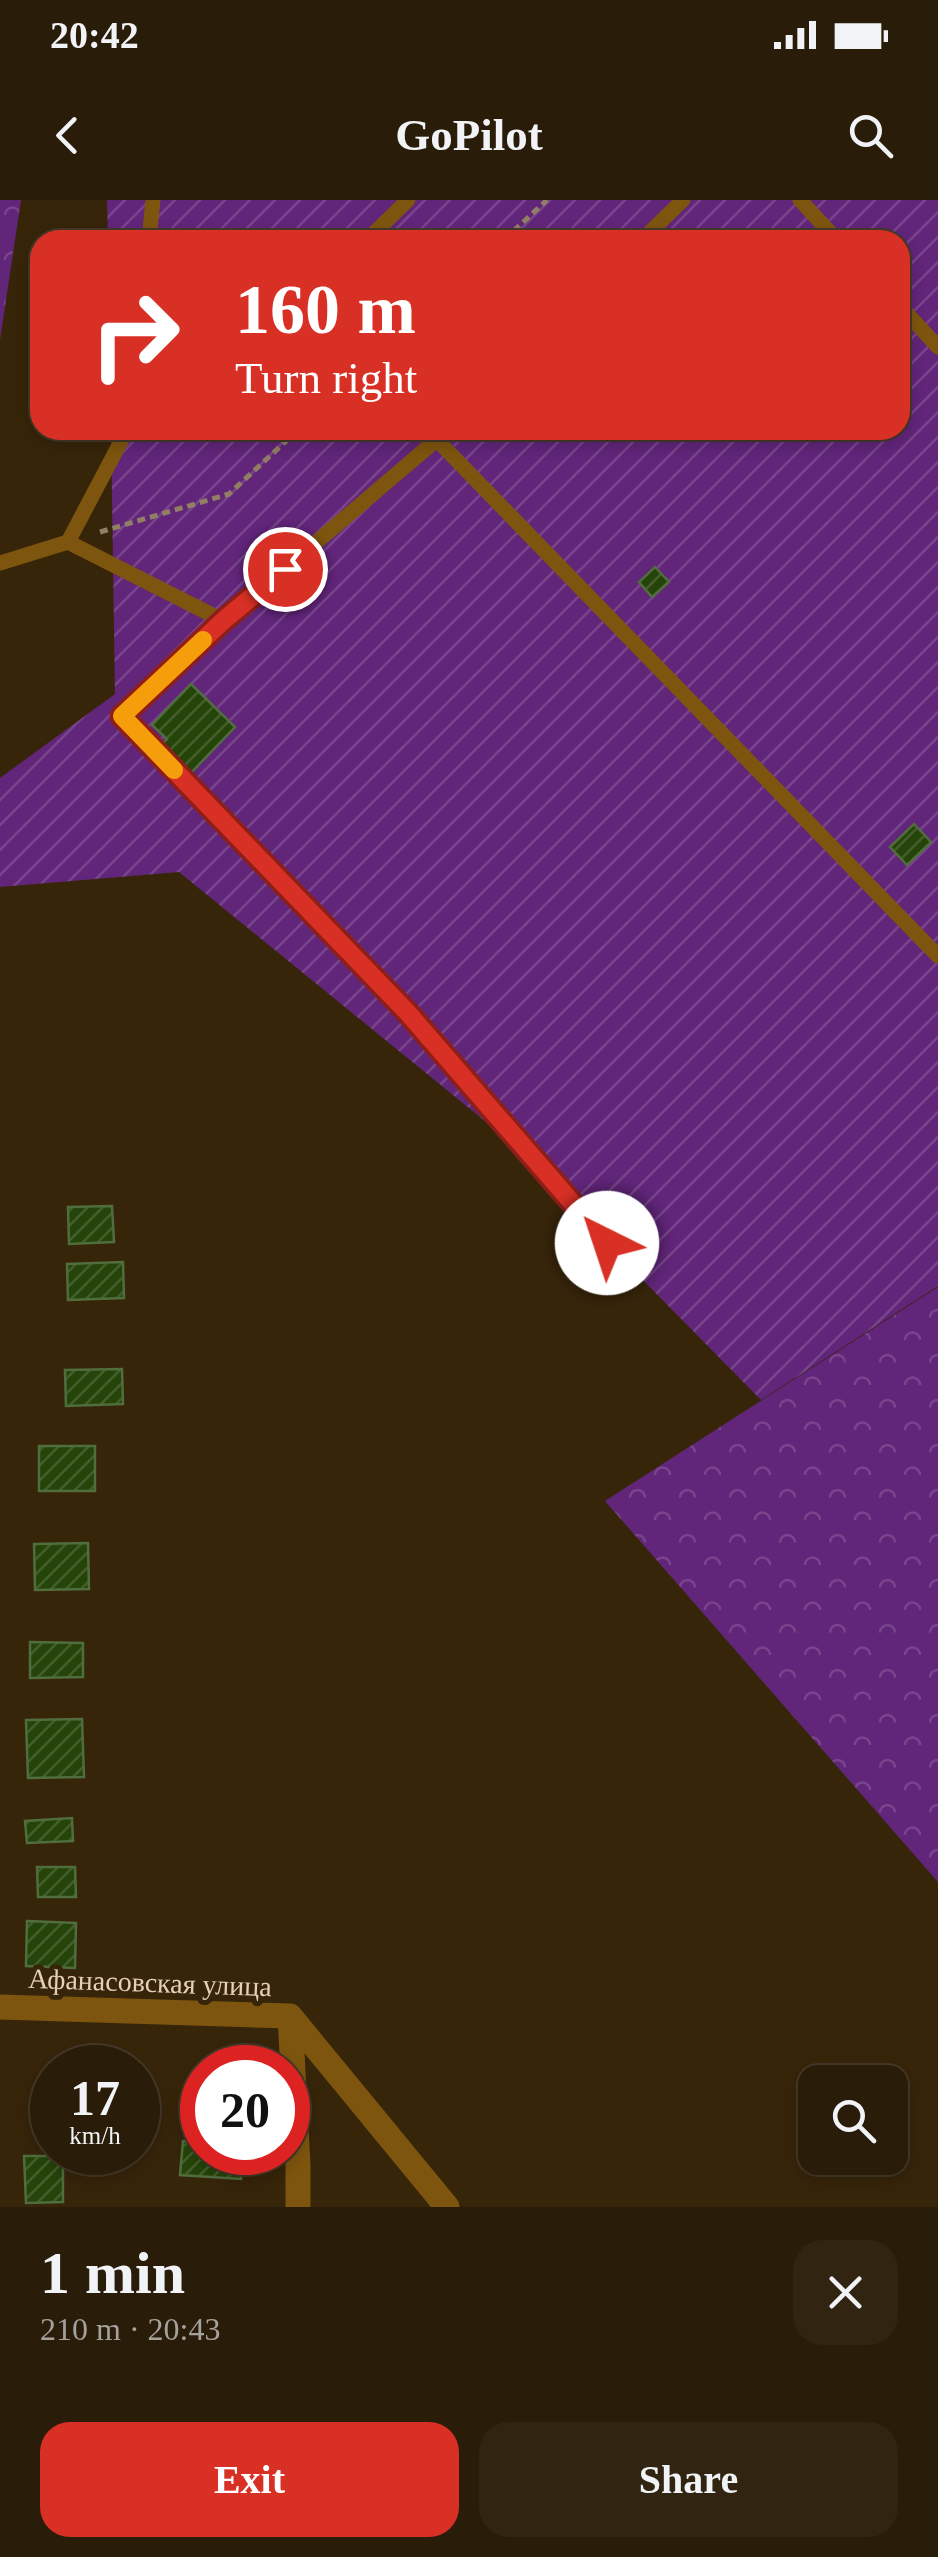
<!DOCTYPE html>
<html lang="en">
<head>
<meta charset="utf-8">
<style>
	body { margin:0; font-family:"Times New Roman",serif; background:#312512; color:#f1f3f6; height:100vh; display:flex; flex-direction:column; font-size:38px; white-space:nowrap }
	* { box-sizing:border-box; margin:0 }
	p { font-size:32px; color:#a5a19c }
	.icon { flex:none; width:55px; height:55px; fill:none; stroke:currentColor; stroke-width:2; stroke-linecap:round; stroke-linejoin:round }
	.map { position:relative; height:2007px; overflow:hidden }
	.panel { display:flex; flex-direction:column; background:#291c08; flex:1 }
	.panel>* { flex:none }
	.top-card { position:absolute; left:30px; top:30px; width:880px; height:210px; border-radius:30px; box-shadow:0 5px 15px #0003,0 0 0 2px #453a29; background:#d93025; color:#fff; overflow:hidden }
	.controls { position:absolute; left:798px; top:1865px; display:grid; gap:20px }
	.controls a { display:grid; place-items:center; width:110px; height:110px; border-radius:20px; background:#291c08; box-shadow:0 5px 15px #0003,0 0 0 2px #453a29; font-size:50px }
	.speed { position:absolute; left:30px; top:1845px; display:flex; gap:20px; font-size:50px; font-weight:700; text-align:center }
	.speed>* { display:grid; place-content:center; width:130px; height:130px; border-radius:50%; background:#291c08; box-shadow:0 5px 15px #0003,0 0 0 2px #453a29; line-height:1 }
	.speed small { font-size:25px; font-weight:400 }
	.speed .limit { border:15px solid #d22; background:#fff; color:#111 }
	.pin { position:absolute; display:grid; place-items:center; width:85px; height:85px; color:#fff; margin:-42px; border:5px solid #fff; border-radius:50%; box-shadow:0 2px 10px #0007 }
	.me { position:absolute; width:110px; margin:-55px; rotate:319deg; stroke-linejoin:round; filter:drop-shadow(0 0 8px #0008) }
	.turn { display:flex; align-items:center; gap:35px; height:210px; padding:0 40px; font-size:45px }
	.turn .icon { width:130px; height:130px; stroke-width:2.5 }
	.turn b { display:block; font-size:70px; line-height:85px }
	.round { display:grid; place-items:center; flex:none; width:105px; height:105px; border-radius:30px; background:#312512 }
	.headline { display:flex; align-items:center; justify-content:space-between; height:170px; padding:0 40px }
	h1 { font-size:60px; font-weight:600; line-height:75px }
	.primary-button { display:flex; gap:20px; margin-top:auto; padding:20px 40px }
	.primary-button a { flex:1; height:115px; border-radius:30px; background:#d93025; color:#fff; font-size:40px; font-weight:600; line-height:115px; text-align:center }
	.primary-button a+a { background:#312512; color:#f1f3f6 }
	.status { display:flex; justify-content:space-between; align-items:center; height:70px; padding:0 50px; background:#291c08; direction:ltr }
	.status svg { height:28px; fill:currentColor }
	header { display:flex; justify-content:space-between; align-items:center; height:130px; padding:0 40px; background:#291c08; font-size:45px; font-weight:600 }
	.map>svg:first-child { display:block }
	.forest { fill:url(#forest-crowns) }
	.garden { fill:url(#garden-furrows) }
	.building { fill:url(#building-hatch); stroke:#506d3d; stroke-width:2.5 }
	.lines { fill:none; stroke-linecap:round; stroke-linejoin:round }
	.path { stroke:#917f64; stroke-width:5; stroke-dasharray:8 5; stroke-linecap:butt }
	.lane { stroke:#7e550f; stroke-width:15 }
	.street { stroke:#7e550f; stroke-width:25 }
	.route-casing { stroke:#8d1f18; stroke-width:25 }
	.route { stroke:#d93025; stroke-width:18 }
	.slow { stroke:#f59e0b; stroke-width:18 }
	.labels { text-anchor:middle; stroke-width:10; stroke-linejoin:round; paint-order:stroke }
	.street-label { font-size:28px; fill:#e4d1b7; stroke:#37250a }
</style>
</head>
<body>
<div class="status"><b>20:42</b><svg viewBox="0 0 49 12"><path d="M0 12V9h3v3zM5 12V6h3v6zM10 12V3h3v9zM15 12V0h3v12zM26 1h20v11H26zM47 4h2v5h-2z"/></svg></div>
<header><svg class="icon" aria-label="back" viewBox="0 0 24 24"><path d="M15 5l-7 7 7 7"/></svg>GoPilot<svg class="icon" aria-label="search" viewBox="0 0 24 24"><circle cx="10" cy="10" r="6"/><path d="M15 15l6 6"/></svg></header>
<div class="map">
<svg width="938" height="2007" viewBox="0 0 938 2007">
	<defs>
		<pattern id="forest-crowns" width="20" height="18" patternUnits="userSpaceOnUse" patternTransform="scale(2.5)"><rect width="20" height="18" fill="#61257a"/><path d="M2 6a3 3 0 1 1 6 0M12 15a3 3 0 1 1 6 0" fill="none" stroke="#78448b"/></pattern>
		<pattern id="garden-furrows" width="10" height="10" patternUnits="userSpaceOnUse" patternTransform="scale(2.5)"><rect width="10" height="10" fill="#61257a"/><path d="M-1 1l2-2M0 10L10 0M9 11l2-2" fill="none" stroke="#78448b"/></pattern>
		<pattern id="building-hatch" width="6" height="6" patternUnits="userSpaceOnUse" patternTransform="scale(2.5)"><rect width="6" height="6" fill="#254409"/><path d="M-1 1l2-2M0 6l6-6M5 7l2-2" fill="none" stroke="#445e2b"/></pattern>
	</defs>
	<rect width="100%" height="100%" fill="#37250a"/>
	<path class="forest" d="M0,0h21l-21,140z
		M938,1087v595l-333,-381z"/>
	<path class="garden" d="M107,0h831v1086l-177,114 -270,-274 -312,-254 -179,15v-109l115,-84 -4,-264h789v-190h-792z"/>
	<path class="building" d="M655,367l14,15 -17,15 -13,-15z
		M191,484l44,43 -49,51 -29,-29 10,-10 -15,-14z
		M914,624l17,18 -24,23 -17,-18z
		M112,1006l2,36 -45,2 -1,-37z
		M123,1062l1,36 -56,2 -1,-36z
		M122,1169l1,35 -57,2 -1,-36z
		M39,1246h56v45h-56z
		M88,1343l1,46 -54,1 -1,-46z
		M30,1442l53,1v34l-53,1z
		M82,1519l2,58 -56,1 -2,-58z
		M72,1618l1,23 -46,2 -2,-22z
		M37,1667h38l1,30h-38z
		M27,1721l49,2 -1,45 -49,-2z
		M183,1941l19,1v10h39v27l-61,-4z
		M24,1956h39v46l-37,1z"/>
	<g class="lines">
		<path class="path" d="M504,40l43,-40
			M100,332l129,-38 69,-64"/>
		<path class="lane" d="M800,0l37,40
			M149,40l4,-40
			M367,40l41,-40
			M642,40l41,-40
			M900,106l38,41
			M437,240l501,516
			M68,342l156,79 224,-191
			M0,363l68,-21 59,-112
			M224,421l-102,94 286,298 199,230"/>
		<path class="street" d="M0,1807l290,9 157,191
			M290,1816l8,149v42"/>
	</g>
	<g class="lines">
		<defs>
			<path id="route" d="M285,369l-61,51 -102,96 286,297 199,230"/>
		</defs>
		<use href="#route" class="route-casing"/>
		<use href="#route" class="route"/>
		<path class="slow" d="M174,570l-52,-54 81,-76"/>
	</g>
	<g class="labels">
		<g class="street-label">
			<text transform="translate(150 1782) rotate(2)" y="10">Афанасовская улица</text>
		</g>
	</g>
</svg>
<div class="controls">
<a><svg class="icon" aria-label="search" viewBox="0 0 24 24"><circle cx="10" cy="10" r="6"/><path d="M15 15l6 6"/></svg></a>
</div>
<div class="speed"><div>17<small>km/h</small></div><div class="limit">20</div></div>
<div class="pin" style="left:285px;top:369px;background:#d93025"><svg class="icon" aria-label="arrive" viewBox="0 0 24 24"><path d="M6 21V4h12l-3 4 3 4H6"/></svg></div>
<svg class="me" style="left:607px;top:1043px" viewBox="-20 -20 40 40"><circle r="19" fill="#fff"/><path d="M0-13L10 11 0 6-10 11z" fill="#d93025"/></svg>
<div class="top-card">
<div class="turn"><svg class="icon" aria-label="right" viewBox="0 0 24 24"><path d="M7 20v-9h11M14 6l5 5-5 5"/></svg><div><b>160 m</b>Turn right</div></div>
</div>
</div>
<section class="panel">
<div class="headline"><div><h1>1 min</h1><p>210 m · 20:43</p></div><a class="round"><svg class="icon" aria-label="close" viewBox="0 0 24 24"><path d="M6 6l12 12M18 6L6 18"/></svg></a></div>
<div class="primary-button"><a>Exit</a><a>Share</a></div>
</section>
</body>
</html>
